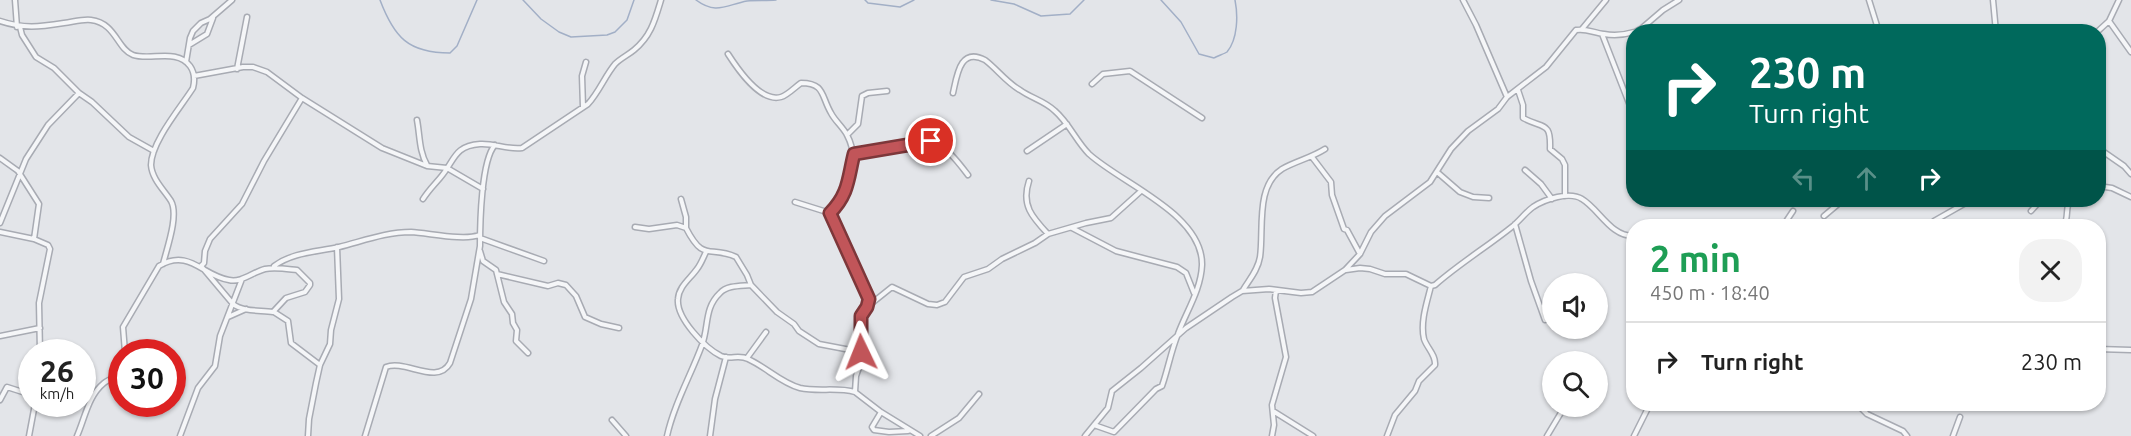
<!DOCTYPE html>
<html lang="en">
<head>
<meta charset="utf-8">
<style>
	body { margin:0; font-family:Ubuntu,sans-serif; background:#f2f2f2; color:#222; height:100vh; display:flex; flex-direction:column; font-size:22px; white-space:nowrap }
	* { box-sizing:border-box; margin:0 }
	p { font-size:20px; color:#767676 }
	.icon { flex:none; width:33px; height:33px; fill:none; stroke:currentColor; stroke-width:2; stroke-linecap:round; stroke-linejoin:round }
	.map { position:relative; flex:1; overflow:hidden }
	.details { position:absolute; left:1626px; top:219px; width:480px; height:192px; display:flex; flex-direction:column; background:#fff; border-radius:24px; box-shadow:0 2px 4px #0004 }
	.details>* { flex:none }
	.top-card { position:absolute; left:1626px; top:24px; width:480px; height:183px; border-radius:24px; box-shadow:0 2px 4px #0004; background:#00695c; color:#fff; overflow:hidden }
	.tools { position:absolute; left:1542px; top:273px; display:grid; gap:12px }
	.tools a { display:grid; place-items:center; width:66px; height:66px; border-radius:50%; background:#fff; box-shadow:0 2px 4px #0004; font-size:30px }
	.speed { position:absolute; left:18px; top:339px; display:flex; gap:12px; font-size:30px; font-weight:700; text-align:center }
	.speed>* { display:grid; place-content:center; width:78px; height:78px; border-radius:50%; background:#fff; box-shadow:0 2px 4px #0004; line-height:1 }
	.speed small { font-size:15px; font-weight:400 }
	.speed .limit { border:9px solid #d22; background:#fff; color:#111 }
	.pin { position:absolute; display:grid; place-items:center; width:51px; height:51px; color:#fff; margin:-26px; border:3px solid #fff; border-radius:50%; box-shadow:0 2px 6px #0007 }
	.me { position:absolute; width:66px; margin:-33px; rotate:358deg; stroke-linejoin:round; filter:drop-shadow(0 0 4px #0008) }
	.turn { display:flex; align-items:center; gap:21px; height:126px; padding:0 24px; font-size:27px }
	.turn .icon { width:78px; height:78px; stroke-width:2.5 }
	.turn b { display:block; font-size:42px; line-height:51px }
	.lanes { display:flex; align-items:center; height:57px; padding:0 24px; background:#0003; justify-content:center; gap:30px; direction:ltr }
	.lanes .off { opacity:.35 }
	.round { display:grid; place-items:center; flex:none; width:63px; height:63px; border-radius:24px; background:#f2f2f2 }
	.head { display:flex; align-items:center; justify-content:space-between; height:102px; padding:0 24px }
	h1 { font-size:36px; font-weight:700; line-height:45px; color:#1e9e55 }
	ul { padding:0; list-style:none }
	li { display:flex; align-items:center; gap:18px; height:78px; padding:0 24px; border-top:2px solid #e0e0e0 }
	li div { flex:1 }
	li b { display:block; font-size:22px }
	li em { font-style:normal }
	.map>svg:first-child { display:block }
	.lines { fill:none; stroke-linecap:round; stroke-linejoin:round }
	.stream { stroke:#a2afc6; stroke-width:1.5 }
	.minor-casing { stroke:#a8abb3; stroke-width:7 }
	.minor { stroke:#f5f6f8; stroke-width:4 }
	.route-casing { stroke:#7d373a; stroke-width:15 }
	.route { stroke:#c15559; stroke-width:10 }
</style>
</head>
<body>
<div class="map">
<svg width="2131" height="436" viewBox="0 0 2131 436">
	<rect width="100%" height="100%" fill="#e3e5e9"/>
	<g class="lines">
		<path class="stream" d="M380,0c14,37 28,53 70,53l7,-7 20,-46
			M523,0l18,19 18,13 12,5 36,-2 8,-3 12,-12 7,-20
			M696,0c20,15 30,5 51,1 9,-1 20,0 29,-1
			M865,0l3,3 32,4 14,-7
			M991,0l23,4 27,12 29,-2 14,-14
			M1161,0l20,22 18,32 15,4c3,-2 10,-4 13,-6 11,-13 11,-37 8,-52"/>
		<defs>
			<path id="minor" d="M15,0l2,27
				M1463,0l13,25 31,72
				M1869,0l10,32
				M1993,0l3,32
				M0,21c24,8 39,6 64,2 9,-1 18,-4 27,-3 25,3 26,29 42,35 17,6 44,-7 57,11 5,7 5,14 3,22 -12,19 -42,54 -42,77 1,14 13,25 20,36 8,14 -4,47 -8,63
				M2109,21l22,31
				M20,27l2,8 14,22 18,11 25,25 13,9 37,35 25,14
				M1642,28l6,4
				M1582,29l24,-29
				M1635,32l7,-4 21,-18 16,-10
				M2097,32l12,-11 10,-21
				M1602,34l32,82
				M189,45l18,-11 6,-16
				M728,54c9,14 32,49 53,43 7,-2 14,-10 20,-14 24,0 20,13 30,30 4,8 12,14 16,22 14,26 2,59 -17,78
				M186,62l4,-24 3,-7 8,-8 9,-4 22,-19
				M237,69l10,-52
				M194,76l49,-9h10l14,5 35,26 80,50 45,18 20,2 36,21
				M1092,84l11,-10 27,-3 72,47
				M1518,90l5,15v13c21,11 28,3 27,31l12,10 3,6v31
				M953,93c4,-18 7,-46 32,-33 12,9 22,23 35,30 11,8 25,11 35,21 14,12 21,30 34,43 33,30 114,60 113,111 -1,25 -16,47 -24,69 -7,17 -10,35 -16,52l-6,3 -42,43 -20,-7
				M583,107l-1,-31 4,-14
				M417,120c3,16 2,31 10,45
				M847,135l11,-11 4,-28 6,-3 19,-2
				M2098,148l26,18 7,8
				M1027,151l40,-27
				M853,154l78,-13c16,6 27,21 37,34
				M1312,157l19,25 1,13 12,34 3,1 13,24
				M0,158l18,13 21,33 -5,35
				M1525,170l16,14 11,15
				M1437,172l23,20 13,5 16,1
				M1029,181c-8,24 3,36 19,53
				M2098,186l14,2 19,9
				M423,199c5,-8 11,-14 17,-21 15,-17 13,-32 40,-34 14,-1 28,6 42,4l66,-44c11,-12 17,-28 27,-40 6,-6 13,-9 19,-14 17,-14 21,-30 27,-50
				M681,199l5,18v11
				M795,202l35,11
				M2031,211l10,-11
				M830,213l39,86 -2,8 -6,9 1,43 -6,17 -1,16 26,20 39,24
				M1824,216l19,-16
				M1934,221l37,-21
				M0,223l26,-64 22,-34 31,-32
				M1515,224l16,57 14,39
				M1783,226l10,-15
				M2064,226c5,-9 1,-18 6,-26
				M635,227l14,2 28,-4 9,3c18,35 23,17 50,29l11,18 4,10 26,27 17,12 5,7 20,13 42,8
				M1072,228l44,23 61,16 9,6 8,20
				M0,232l34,7 14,6 2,4 -11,54 1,49
				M480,238l64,23
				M480,251l3,10 13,9 8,32 8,12 1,9 4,7 -1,11 12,12
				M706,252c-3,6 -5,12 -9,17 -7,10 -18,17 -19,30 -2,19 27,49 43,57 9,4 18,-2 27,3 18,8 33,24 52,29 18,4 37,-1 55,4
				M2098,258h1
				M201,266l3,-3 1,-12 5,-12 32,-35 22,-43 38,-63
				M274,266c19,-14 43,-14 65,-19 24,-6 47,-15 72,-15 18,1 53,9 68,3
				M1346,270l14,-2 10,1 15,5h21l25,12 4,-1c25,-22 52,-38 78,-59 7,-6 13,-14 20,-19 12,-8 37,-16 49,-8 17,10 29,38 52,37
				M497,274l51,12 10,-3 8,2 10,11 9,21 16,7 18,4
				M1243,290c6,-10 15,-20 17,-33 4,-27 -5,-71 22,-88 14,-8 29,-11 43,-20
				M867,307l25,-20 36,17 9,1 8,-3 19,-25 24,-8 14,-10 33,-16 13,-9 38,-11 25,-5 30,-27
				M274,312l14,9 3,22 29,22
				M228,317l18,-8
				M0,336l40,-8
				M2098,349l33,1
				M125,352l-2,-25 36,-61c30,-18 44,10 70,14 12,3 24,-8 36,-11 10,-2 22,0 32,1l13,13v2l-5,7 -19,6 -13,14c-13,-2 -30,0 -40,-8l-32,-38
				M747,358l19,-26
				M0,400l7,-13 25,8
				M1857,404l10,10 36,17 4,5
				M1273,411l40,25
				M881,412l-9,15 2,3 15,2 19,-1
				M612,420l14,16
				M29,436l6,-32
				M77,436c8,-18 11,-40 27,-53 5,-4 12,-6 18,-10
				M180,436l18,-48 17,-22 5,-30 22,-57
				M308,436l1,-17 7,-36 4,-18 10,-21 1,-14 8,-31 -2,-52
				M365,436l21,-69c19,-8 51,19 64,-4l21,-64 9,-53c0,-21 1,-86 15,-101
				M667,436c7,-32 24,-61 35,-91 7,-19 2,-37 18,-52 7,-8 21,-7 31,-8
				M710,436l5,-37 11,-42
				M931,436l28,-18 20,-24
				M1085,436l23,-28 4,-17 29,-23 45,-40 46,-31 10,-6 27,-2 32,4 11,-1 33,-22 15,-16 11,-22 14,-16 45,-34 21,-33 17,-18 30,-22 9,-12 39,-30 30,-37c10,-2 18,3 28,4 10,2 20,1 30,-2
				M1272,436l2,-11 -2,-20 14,-48 -11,-59 1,-8
				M1387,436l8,-21 20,-24 4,-10 16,-16c1,-10 -8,-17 -11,-26 -4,-17 3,-37 7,-53
				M1547,436l18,-30
				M1634,436l16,-32
				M1953,436l7,-19"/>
		</defs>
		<use href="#minor" class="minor-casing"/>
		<use href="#minor" class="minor"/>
	</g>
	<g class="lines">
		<defs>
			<path id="route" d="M861,352v-36l6,-9 2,-8 -39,-86c19,-19 18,-35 24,-59l77,-13"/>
		</defs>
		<use href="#route" class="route-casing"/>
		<use href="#route" class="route"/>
	</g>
</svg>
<div class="tools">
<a><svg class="icon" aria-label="sound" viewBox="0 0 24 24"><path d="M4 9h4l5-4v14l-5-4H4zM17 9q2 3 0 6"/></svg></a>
<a><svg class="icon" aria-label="search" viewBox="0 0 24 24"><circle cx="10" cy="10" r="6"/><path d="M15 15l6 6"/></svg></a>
</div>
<div class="speed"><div>26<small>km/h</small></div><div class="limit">30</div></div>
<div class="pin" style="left:931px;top:141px;background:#d93025"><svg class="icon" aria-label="arrive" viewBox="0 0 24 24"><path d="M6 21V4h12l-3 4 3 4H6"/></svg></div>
<svg class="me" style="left:861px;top:352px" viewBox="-20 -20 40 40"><path d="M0-17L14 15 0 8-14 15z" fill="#c15559" stroke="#fff" stroke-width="4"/></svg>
<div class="top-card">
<div class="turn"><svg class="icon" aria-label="right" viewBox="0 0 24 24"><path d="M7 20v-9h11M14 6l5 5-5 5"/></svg><div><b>230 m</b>Turn right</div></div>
<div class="lanes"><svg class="icon off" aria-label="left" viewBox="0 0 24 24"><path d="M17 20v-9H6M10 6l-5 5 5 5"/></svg><svg class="icon off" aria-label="ahead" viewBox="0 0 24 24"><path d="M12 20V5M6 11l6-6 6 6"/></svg><svg class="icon" aria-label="right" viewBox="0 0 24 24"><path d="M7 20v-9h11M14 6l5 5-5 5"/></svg></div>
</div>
<section class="details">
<div class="head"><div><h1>2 min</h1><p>450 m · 18:40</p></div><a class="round"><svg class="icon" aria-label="close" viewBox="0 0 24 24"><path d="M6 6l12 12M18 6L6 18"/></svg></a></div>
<ul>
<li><svg class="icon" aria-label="right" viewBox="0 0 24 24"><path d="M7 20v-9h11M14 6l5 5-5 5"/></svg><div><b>Turn right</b></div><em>230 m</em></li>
</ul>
</section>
</div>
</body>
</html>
